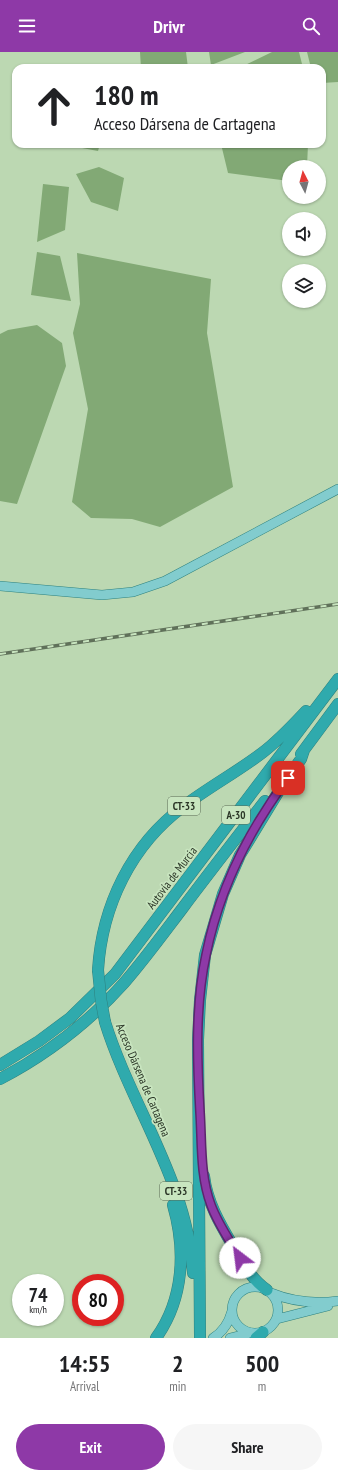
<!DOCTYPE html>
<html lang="en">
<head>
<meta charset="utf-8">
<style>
	body { margin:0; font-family:"PT Sans Narrow",sans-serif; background:#f6f6f6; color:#202124; height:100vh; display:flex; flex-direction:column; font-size:15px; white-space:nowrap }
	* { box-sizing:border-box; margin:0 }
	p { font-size:13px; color:#757577 }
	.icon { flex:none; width:22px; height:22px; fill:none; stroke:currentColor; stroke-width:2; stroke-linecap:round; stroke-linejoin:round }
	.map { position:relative; height:1286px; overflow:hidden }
	.panel { display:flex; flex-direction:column; background:#fff; flex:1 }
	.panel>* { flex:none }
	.guide { position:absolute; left:12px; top:12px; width:314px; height:84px; border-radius:12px; box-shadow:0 1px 3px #0004; background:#fff; color:#202124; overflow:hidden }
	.needle { width:26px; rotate:354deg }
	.controls { position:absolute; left:282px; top:108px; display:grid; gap:8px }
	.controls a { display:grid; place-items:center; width:44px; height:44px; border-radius:50%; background:#fff; box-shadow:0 1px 3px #0004; font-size:20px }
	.speed { position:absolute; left:12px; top:1222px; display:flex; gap:8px; font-size:20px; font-weight:700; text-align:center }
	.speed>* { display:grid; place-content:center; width:52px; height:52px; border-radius:50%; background:#fff; box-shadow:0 1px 3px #0004; line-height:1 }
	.speed small { font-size:10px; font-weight:400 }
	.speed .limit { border:6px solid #d22; background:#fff; color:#111 }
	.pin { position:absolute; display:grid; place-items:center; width:34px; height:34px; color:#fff; margin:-17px; border-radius:8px; box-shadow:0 2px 6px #0006 }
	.me { position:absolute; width:44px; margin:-22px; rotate:330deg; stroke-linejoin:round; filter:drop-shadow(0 0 3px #0008) }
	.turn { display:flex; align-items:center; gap:14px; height:84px; padding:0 16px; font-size:18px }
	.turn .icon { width:52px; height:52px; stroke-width:2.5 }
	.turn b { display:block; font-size:28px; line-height:34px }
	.eta { display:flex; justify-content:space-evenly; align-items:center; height:68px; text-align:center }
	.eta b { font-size:24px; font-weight:600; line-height:28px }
	.button { display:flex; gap:8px; margin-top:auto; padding:8px 16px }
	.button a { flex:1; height:46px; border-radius:24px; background:#8e39a7; color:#fff; font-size:16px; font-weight:600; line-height:46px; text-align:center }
	.button a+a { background:#f6f6f6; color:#202124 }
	header { display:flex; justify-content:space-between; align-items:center; height:52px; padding:0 16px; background:#8e39a7; color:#fff; font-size:18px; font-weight:600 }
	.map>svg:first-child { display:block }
	.water { fill:#82a975 }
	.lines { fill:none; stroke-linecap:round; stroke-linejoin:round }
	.major-casing { stroke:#2e817e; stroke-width:10 }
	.highway-casing { stroke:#2e817e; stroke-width:12 }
	.major { stroke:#82ccce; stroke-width:9 }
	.highway { stroke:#2faaad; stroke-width:11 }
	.rail-casing { stroke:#60715a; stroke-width:3.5 }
	.rail { stroke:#c8e5bf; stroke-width:2; stroke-dasharray:6; stroke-linecap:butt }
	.highway-bridge-casing { stroke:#2e817e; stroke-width:12; stroke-linecap:butt }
	.highway-bridge { stroke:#2faaad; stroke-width:11 }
	.route-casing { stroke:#5c256d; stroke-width:10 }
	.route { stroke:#8e39a7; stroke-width:7 }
	.labels { text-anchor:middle; stroke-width:3.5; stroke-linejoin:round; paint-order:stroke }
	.shield { fill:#c8e5bf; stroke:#5a6a55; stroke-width:1 }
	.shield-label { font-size:11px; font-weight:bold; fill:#2b3627 }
	.street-label { font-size:12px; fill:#2b3627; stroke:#c8e5bf }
</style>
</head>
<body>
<header><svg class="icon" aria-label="menu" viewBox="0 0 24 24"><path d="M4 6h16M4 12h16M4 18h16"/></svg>Drivr<svg class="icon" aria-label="search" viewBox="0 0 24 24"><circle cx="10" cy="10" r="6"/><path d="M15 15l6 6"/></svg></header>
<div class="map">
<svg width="338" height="1286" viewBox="0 0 338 1286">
	<rect width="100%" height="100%" fill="#bcd8b2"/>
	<path class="water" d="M140,0h46l2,16h-47z
		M209,0h36l-34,13z
		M272,0h27l4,16h-64z
		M307,0h31v30l-16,1v-15h-11z
		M61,92h39l-2,7z
		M221,92h87l-1,23h-18v14l-61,-8z
		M99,115l25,11 -6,33 -27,-9 -15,-28z
		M43,132l26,3 -4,43 -28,12z
		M37,200l23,4 11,45 -40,-6z
		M77,201l134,26 -4,54 26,154 -73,40 -28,-8 -41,-1 -19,-16 16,-93 -15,-76 7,-29z
		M37,273l25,18 4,23 -49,138 -17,-3v-167l8,-4z"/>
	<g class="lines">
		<defs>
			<path id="major" d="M0,534l102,9 31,-3 32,-11 173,-92
				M232 1258a23 23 0 1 1 46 0a23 23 0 1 1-46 0Z
				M271,1241c22,9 43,11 67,8
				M277,1267l51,-13
				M213,1286c10,-6 16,-16 19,-27
				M230,1286l20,-5"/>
			<path id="highway" d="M301,702l37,-50
				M98,918c4,-64 33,-125 86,-164 25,-19 53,-34 78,-53 16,-12 30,-27 44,-42
				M105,970c26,84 83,160 88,251
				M0,1013l39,-24 31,-23 45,-44 223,-295
				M0,1027c46,-24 89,-57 124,-96 20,-23 39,-49 58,-74 27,-36 55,-72 83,-108
				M204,1124c3,26 16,48 29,70 10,17 18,33 34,44
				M156,1286c28,-39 30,-88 17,-133
				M200,1286l-2,-298 2,-40 5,-45 18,-61 17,-39 42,-69 19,-27 3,-9
				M256,1286l7,-6"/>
		</defs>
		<use href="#major" class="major-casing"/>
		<use href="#highway" class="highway-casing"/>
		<use href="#major" class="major"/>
		<use href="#highway" class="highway"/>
		<defs>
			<path id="rail" d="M0,602l338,-50"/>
		</defs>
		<use href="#rail" class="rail-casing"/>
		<use href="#rail" class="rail"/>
		<defs>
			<path id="highway-bridge" d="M98,918l3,30 4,22"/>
		</defs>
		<use href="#highway-bridge" class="highway-bridge-casing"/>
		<use href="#highway-bridge" class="highway-bridge"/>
	</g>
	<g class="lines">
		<defs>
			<path id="route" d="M240,1206c-10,-17 -22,-34 -29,-53 -11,-29 -9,-62 -11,-93 -3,-52 -5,-106 6,-157 13,-65 43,-125 82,-177"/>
		</defs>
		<use href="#route" class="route-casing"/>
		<use href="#route" class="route"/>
	</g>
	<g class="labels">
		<g class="shield">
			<rect x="168" y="745" width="32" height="18" rx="3"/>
			<rect x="222" y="754" width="28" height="18" rx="3"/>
			<rect x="160" y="1130" width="32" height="18" rx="3"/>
		</g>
		<g class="shield-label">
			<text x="184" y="758">CT-33</text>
			<text x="236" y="767">A-30</text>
			<text x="176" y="1143">CT-33</text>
		</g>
		<g class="street-label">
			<text transform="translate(172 826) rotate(-53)" y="4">Autovía de Murcia</text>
			<text transform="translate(143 1028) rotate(67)" y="4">Acceso Dársena de Cartagena</text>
		</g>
	</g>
</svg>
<div class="controls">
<a><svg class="needle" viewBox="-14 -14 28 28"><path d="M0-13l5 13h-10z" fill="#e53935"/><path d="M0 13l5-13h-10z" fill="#757577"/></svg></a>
<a><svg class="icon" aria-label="sound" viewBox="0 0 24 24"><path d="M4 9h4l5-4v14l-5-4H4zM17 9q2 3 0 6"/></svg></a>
<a><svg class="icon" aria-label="layers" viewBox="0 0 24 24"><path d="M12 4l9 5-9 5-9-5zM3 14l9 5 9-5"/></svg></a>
</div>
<div class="speed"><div>74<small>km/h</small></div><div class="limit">80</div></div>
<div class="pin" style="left:288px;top:726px;background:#d93025"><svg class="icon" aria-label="arrive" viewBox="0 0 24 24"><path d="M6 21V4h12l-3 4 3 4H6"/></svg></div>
<svg class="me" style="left:240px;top:1206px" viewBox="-20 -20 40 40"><circle r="19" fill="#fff"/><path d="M0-13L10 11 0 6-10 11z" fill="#8e39a7"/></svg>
<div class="guide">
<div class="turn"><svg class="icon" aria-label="ahead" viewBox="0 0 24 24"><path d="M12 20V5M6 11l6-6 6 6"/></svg><div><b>180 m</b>Acceso Dársena de Cartagena</div></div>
</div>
</div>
<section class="panel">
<div class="eta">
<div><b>14:55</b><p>Arrival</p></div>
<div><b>2</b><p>min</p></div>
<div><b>500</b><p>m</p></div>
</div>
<div class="button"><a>Exit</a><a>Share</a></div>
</section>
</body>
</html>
